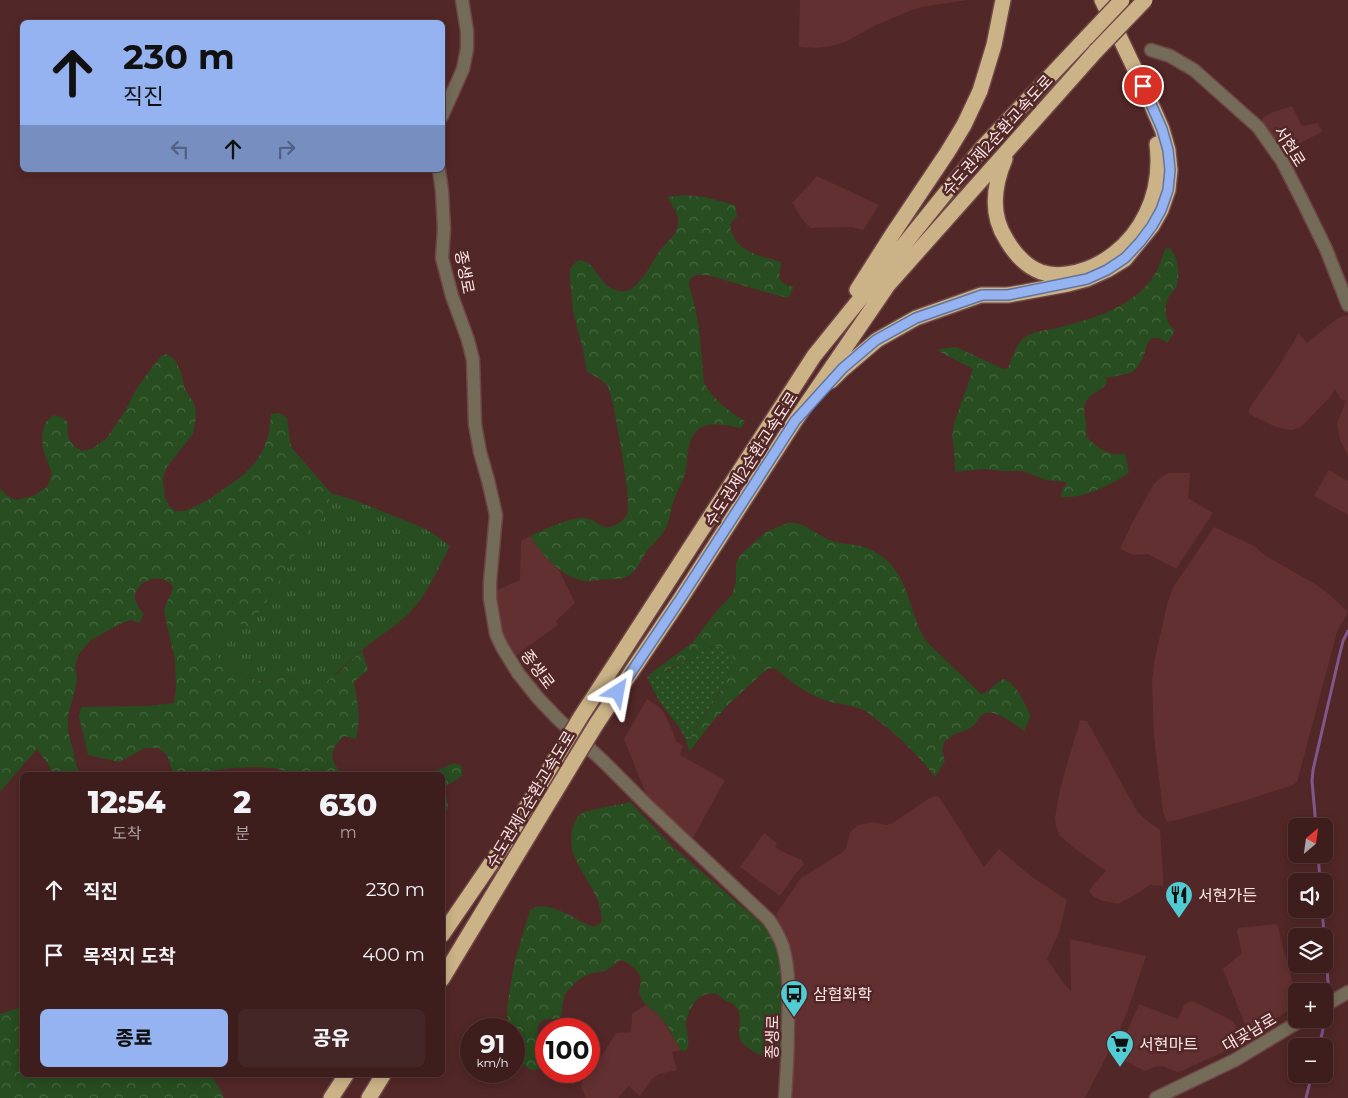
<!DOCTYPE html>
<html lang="ko">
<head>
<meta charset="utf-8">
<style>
	body { margin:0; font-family:Montserrat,"Noto Sans KR",sans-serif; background:#452626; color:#f1f3f6; height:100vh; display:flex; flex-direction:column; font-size:19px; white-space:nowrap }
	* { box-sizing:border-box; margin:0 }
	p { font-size:16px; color:#ada2a4 }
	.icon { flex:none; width:28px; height:28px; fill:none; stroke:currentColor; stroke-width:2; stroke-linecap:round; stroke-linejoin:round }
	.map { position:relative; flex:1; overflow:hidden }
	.panel { position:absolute; left:20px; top:772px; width:425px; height:305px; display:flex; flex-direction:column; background:#3e1d1d; border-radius:8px; box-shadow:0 2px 12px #0003,0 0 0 1px #573b3b }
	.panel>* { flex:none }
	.guide { position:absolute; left:20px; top:20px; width:425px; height:152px; border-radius:8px; box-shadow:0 2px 12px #0003,0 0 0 1px #573b3b; background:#95b2f1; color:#111; overflow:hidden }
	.needle { width:32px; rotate:29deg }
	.buttons { position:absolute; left:1288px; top:818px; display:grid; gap:10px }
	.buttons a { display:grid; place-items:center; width:45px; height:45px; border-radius:8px; background:#3e1d1d; box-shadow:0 2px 12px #0003,0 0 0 1px #573b3b; font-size:25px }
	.speed { position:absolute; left:460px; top:1018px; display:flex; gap:10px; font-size:25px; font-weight:700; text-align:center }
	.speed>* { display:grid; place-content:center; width:65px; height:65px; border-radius:50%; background:#3e1d1d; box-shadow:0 2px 12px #0003,0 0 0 1px #573b3b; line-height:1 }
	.speed small { font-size:12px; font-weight:400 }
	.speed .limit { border:8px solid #d22; background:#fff; color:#111 }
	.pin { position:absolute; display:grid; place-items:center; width:42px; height:42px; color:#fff; margin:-21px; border:2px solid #fff; border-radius:50%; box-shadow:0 1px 5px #0007 }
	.me { position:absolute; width:55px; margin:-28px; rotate:34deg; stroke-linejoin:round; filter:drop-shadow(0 0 4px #0008) }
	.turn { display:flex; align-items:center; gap:18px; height:105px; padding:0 20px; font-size:22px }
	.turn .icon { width:65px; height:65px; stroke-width:2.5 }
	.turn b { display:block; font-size:35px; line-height:42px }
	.lanes { display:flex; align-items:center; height:48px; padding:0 20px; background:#0003; justify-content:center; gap:25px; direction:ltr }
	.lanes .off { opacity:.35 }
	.eta { display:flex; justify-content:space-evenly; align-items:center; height:85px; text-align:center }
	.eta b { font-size:30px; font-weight:800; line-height:35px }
	.action { display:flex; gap:10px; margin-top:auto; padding:10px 20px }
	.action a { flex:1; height:58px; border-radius:8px; background:#95b2f1; color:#111; font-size:20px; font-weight:800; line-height:58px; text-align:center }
	.action a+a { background:#452626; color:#f1f3f6 }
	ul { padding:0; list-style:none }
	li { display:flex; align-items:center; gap:15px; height:65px; padding:0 20px }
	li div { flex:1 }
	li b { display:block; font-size:19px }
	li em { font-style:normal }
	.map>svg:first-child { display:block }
	.built { fill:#623030 }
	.grass { fill:url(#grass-dots) }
	.forest { fill:url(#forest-crowns) }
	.park { fill:url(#park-tufts) }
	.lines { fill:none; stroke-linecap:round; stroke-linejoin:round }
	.stream { stroke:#84568e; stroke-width:3 }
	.minor-casing { stroke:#6d4645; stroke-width:15 }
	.highway-casing { stroke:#6d4645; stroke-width:18 }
	.minor { stroke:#756b59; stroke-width:12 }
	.highway { stroke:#cbb287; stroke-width:15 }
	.highway-bridge-casing { stroke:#6d4645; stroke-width:18; stroke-linecap:butt }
	.highway-bridge { stroke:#cbb287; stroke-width:15 }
	.route-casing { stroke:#61749d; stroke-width:12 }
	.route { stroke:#95b2f1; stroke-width:9 }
	.labels { text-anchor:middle; stroke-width:5; stroke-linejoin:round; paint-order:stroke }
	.street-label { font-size:16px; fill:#fde6e5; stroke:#522727 }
	.poi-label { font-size:16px; fill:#fde6e5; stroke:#522727; text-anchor:start }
</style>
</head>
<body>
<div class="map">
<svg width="1348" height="1098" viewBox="0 0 1348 1098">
	<defs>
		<pattern id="grass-dots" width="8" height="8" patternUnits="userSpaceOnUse" patternTransform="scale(1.25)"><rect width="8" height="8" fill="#274d20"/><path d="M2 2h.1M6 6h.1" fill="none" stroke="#476740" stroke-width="1.8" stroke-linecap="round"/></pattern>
		<pattern id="forest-crowns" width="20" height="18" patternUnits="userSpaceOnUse" patternTransform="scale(1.25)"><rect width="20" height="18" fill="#274d20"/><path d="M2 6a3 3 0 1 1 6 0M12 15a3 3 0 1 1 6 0" fill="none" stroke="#476740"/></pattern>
		<pattern id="park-tufts" width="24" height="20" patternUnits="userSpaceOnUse" patternTransform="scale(1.25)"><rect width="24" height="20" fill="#274d20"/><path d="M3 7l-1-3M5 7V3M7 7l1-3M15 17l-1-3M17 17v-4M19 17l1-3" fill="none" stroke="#476740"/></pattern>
	</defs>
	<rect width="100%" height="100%" fill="#522727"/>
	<path class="built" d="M800,0h168l-41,6 -15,4 -36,15 -31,17 -14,4 -15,2 -17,-1z
		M1292,106l10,20 16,-3 4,9 -39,20 -24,-30 6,-6 8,-4z
		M817,176l62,29 -16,25 -12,-3 -41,1 -8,-9 -10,-16z
		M1347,315l1,2v139l-8,-16 -3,-17 9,-22 -5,-2 -6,-10 -5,8 -26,27 -5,4 -7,2 -8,-1 -8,-2 -25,-12 -3,-3 2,-5 27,-38 22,-36 8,10 31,-25z
		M1329,470l19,11v34l-34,-19z
		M1169,473h21l-2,25 25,15 -37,56 -28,-15 -15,1 -13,-6 11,-24 23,-41 10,-9z
		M1214,527l40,19 12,10 49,28 14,10 19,18 -11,20 -40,150 -4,3 -43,14 -69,20 -14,3 -4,-10 -9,-75 -2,-56 3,-23 13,-57 6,-15z
		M530,536l20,25 7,5 18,37 -19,18 2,4 -28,20 -19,15 -6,-11 -10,-42 2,-17 23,-10 1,-39z
		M647,699l12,8 5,6 8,17 4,11 7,5 -3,9 45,25 -36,65 -35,-37 -9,-17 -21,-52z
		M1080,720l7,1 50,90 9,9 14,10 3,45v11l-13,-1 -15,10 -17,9 -18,-4 -7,-4 -4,-5 5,-7 12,-13 -32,-23 -14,-12 -4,-10 -1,-8 5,-29z
		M935,796l4,1 45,70 15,-18 33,28 35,23 -8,32 -12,27 18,26 6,6 -1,-52 76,17 -20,59 -9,21 -32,62h-297l-13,-180 3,-7 23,-33 42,-26 3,-4 4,-15 4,-5 5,-3 14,-3 13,3 7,-2 35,-24z
		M764,833l13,10 -2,4 6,4 21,9 2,5 -8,8 -16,23 -40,-29z
		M1277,924l19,71v11l-45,28 -5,-7 -23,-58 19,-16 -5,-22 1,-3z
		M1193,1001l40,20 3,5v9l-2,6 -4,6 -7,5 -39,18 -7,2 -15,-6h-5l-12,5 -30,-15 9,-17 15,-35 39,15 6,-14 5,-3z
		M646,1005l15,12 20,33 -9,2 5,18 -18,4 -7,5 -12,17 -11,-10 -11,12h-32l-5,-11 1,-6 12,-13 22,-35 15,-1 1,-18z"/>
	<path class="grass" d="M720,645l8,5 6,8c-6,32 -33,56 -47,85 -5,-15 -15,-24 -24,-37 -7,-9 -11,-19 -16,-29 27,-2 46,-28 73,-32z"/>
	<path class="forest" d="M684,195l21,2 30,8 2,12c-2,2 -5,3 -6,6 -1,4 0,8 2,12 7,18 31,22 48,27 -2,17 -5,20 13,25l-6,11 -23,-6 -57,-17h-12l-6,4 -1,7 4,12 6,29 5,56c10,17 24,28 41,38l-4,7c-11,-2 -32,-7 -41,0 -15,11 -11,32 -15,46 -3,10 -9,19 -12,28 -3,10 -3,20 -9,29 -5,9 -14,15 -19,23 -6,9 -8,18 -19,23 -6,3 -19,2 -26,3 -8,1 -15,2 -23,-1 -20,-7 -36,-26 -47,-43 14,-6 40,-19 54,-18 15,0 17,17 35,5 4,-3 8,-7 9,-12 3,-11 -14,-112 -20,-124 -5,-8 -14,-10 -21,-16l-5,-25 -9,-35 -3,-33v-9l6,-7c2,-1 5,-2 7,-1 13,1 16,27 37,30 6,1 10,-1 14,-4 11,-9 19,-27 27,-38 5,-6 14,-13 16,-21 4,-12 -4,-22 -10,-31z
		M1166,248h4c8,9 10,26 7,37 -2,5 -4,7 -7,10 -7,10 -6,28 5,35l-7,13c-7,-4 -13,-9 -20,-1 -3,10 -7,26 -18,31 -7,2 -16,3 -24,5l1,5c-5,7 -9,7 -15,12 -12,9 -7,17 -6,29 1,4 0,8 0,12 10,11 24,22 39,17l4,20c-19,12 -45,26 -68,24l1,-8 4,-4v-3l-20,-2 -24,-9h-19l-20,-2 -28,3 -1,-25 -2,-10 2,-13 19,-55 -33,-17 -1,-2 1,-1 16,-2 48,22 4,-1c4,-9 8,-24 16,-30 8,-7 23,-8 33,-10 31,-8 64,-17 87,-40 5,-5 10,-12 14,-19 3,-7 4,-14 8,-21z
		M167,354l8,6 6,12 4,17 10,16 1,13 -3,16 -27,34 -3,11 2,18 4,9 6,5h10l23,-11 34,-24 13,-13 9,-15 5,-15 2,-19 9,-1 7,5 4,29 40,46 -6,23 -16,16 -37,62 -23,33 -32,30 16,9 15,12 15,3 24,-5 9,5 7,10 35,-18 24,-23 6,20 -14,12c4,20 7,36 2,57l-12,-3c-15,15 -16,22 -1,39h-45l-7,-3 -19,-4 -17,-1 -24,1 -26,4 -32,2 -6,-19 -8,-7h-14l-26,14 -31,-7 -9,-38 2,-10 68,-1 25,-3 2,-16 -1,-26 -11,-50c2,-11 7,-14 9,-25 -2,-2 -4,-4 -6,-5 -12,-7 -31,2 -32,15 0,7 5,13 9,18l-5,9 -8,-3 -11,4 -29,16 -13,15 -3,12 2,11 -2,13 -7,24v15l11,45h-28l-1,-8 -13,-18 -37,43v-304l6,7 10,5 17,-4 14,-9 5,-13 -9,-25 -1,-13 3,-13 8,-8 8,2 7,5c-2,15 1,22 14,29l9,-2 15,-10 19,-28 13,-25 23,-30z
		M790,522c18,2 26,13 42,19 12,4 24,2 37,8 42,19 37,59 57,92l55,53c8,-1 14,-11 22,-15 15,5 21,24 28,37l-7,15c-7,-6 -29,-21 -38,-18 -7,2 -9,10 -14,14 -6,4 -13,5 -19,8 -3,2 -6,5 -9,7l-2,9 3,10 -10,16c-17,-22 -36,-41 -58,-57 -4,-3 -8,-7 -12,-9 -11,-6 -22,-6 -34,-9 -22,-6 -39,-19 -56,-34l-8,1 -37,34 -17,18 -24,31 -2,-9c14,-28 42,-54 46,-85 -7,-10 -10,-13 -23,-11l-53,29 -10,1 5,-5 40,-29 27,-35 13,-13 4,-13v-19l4,-8 26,-23z
		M454,763l8,3v10l-17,11 3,21 -5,7 -1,-40h-15z
		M630,802l43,45 94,81 11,18 5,30v79c-15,2 -24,2 -36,-8 -5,-3 -7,-7 -8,-12 0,-9 3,-19 -2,-27 -3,-5 -8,-5 -13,-8 -2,-1 -3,-4 -6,-5 -8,-4 -19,1 -24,8 -4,6 -8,15 -8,22 0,9 6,17 0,26l-5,-1c-7,-10 -11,-22 -19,-31 -5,-7 -14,-11 -20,-19 -5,-9 -2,-10 -1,-19 0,-10 -13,-19 -21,-21 -5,3 -8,7 -13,10 -4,2 -10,2 -15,3 -11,4 -21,12 -27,22 -3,7 -2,16 -5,23 -5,2 -11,0 -16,2 -15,6 1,35 -5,49 -12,5 -21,-10 -25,-20 -2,-6 0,-14 0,-20h-6l-1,-21 6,-38 3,-14 14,-46c15,-12 43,8 58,15 7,2 10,2 14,-5 -1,-6 -2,-13 -4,-19 -9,-25 -34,-45 -25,-74 1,-5 4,-11 8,-13 7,-5 39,-9 49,-12z
		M22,1007v68h188l9,12 5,11h-224v-84z"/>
	<path class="park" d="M331,493l26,8 64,26 10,5 19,14c-10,19 -19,40 -32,57 -15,20 -37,31 -56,47 -16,14 -32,29 -48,43l-11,-2 -7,-10 -9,-5 -24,5 -15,-3 -15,-12 -16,-9 -4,-11 21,-25 15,6 23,-33 37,-63 16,-15z"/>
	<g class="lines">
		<path class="stream" d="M1316,826l-4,-45 1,-11 26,-113 4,-16 5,-10
			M1318,854l2,27
			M1322,909l7,85
			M1319,1046l8,-33
			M1306,1098l6,-24"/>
		<defs>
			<path id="minor" d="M1151,50l19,6 24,14 64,57 24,34 21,41 23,47 22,56
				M442,116l21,-47 4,-20v-18l-5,-31
				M439,170l3,21 2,38 -2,29 10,38 16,44 5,20 2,64 5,28 8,28 8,35 -6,67v17l6,35 6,13 16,26 20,25 19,20 48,45 43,43 121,114c5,8 11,17 14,27 7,25 6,52 5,77 0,25 -1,49 -3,74
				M1324,1006l24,-14
				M1156,1098l79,-38 68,-41"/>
			<path id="highway" d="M1005,159c-11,26 -15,55 1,80 8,14 19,27 35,33 8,3 18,3 26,2 35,-5 64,-29 79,-60 11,-22 14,-45 11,-70
				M857,290l35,-55 55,-82 17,-28 16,-34 14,-46 9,-45
				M831,381l12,-12 34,-29 39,-22 65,-23h27l60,-11 19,-5 20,-9 18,-11 27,-33 9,-16 7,-20 2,-20 -2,-20 -6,-21 -13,-30 -47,-99
				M580,718l234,-362 168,-208 105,-111
				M597,723l84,-125 114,-177 93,-136 208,-234
				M442,935l63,-92 54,-90
				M442,979l130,-215
				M331,1098l15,-23
				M369,1098l14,-23"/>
		</defs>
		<use href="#minor" class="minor-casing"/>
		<use href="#highway" class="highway-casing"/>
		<use href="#minor" class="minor"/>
		<use href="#highway" class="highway"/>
		<defs>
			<path id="highway-bridge" d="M1087,37l35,-37
				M1096,51l49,-51
				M559,753l21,-35
				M572,764l25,-41"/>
		</defs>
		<use href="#highway-bridge" class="highway-bridge-casing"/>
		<use href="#highway-bridge" class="highway-bridge"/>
	</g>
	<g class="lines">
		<defs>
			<path id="route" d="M618,692l63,-94 114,-177 48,-53 33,-28 40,-22 66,-23h26l79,-16 20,-9 18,-12 15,-16 12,-16 9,-16 7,-20 2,-20 -2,-20 -6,-21 -19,-43"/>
		</defs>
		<use href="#route" class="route-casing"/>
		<use href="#route" class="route"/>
	</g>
	<defs>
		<symbol id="restaurant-pin" viewBox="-11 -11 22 30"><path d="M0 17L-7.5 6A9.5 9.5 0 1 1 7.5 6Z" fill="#51ccd3" stroke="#522727"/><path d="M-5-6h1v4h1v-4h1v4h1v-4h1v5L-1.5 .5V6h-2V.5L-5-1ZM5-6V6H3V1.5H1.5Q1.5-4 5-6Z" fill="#111"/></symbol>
		<symbol id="bus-pin" viewBox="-11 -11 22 30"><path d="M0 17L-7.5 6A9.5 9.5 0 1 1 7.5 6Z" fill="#51ccd3" stroke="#522727"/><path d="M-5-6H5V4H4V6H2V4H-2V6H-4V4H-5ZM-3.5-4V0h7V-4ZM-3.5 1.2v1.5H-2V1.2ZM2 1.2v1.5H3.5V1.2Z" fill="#111"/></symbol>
		<symbol id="supermarket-pin" viewBox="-11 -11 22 30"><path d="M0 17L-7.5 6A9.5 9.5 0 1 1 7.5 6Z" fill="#51ccd3" stroke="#522727"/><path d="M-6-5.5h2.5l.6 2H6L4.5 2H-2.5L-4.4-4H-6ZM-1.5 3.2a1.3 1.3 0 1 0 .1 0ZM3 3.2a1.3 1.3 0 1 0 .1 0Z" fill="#111"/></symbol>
	</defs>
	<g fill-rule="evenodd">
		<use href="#restaurant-pin" x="1163" y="879" width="32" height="43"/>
		<use href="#bus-pin" x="778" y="978" width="32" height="43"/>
		<use href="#supermarket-pin" x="1104" y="1028" width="32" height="43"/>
	</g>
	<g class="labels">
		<g class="street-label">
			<text transform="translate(997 135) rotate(-48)" y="6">수도권제2순환고속도로</text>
			<text transform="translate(1290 146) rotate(58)" y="6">서현로</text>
			<text transform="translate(465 272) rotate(79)" y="6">종생로</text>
			<text transform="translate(751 459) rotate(-57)" y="6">수도권제2순환고속도로</text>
			<text transform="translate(538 669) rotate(53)" y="6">종생로</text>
			<text transform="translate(530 799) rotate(-59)" y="6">수도권제2순환고속도로</text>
			<text transform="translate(1249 1032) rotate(-30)" y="6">대곶남로</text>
			<text transform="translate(772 1037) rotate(-89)" y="6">종생로</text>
		</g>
		<g class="poi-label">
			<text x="1198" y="901">서현가든</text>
			<text x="813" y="1000">삼협화학</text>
			<text x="1139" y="1050">서현마트</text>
		</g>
	</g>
</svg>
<div class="buttons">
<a><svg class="needle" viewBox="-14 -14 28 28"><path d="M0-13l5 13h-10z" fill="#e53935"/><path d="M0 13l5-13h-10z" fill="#ada2a4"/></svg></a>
<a><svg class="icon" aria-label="sound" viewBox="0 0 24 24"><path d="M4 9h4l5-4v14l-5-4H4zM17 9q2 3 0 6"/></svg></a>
<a><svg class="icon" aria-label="layers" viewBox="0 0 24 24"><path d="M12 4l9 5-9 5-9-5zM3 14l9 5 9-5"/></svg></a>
<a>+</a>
<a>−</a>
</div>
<div class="speed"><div>91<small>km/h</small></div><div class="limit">100</div></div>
<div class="pin" style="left:1143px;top:86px;background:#d93025"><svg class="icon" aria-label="arrive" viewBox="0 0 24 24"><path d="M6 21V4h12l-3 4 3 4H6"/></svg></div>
<svg class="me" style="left:618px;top:692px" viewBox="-20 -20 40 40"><path d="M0-17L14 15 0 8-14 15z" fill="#95b2f1" stroke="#fff" stroke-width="4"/></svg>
<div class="guide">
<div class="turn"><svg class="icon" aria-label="ahead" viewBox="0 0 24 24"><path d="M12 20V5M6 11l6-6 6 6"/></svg><div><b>230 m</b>직진</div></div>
<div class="lanes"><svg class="icon off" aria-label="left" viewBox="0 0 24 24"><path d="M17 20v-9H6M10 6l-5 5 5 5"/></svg><svg class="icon" aria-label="ahead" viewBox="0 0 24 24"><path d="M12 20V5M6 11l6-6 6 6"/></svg><svg class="icon off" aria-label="right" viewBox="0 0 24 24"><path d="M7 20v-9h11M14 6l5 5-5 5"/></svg></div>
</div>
<section class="panel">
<div class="eta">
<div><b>12:54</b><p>도착</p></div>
<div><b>2</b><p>분</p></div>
<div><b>630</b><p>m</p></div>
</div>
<ul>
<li><svg class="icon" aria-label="ahead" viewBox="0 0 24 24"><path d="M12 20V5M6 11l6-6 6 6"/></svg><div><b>직진</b></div><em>230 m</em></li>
<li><svg class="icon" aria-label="arrive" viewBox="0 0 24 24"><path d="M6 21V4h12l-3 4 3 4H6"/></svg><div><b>목적지 도착</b></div><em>400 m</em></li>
</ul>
<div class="action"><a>종료</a><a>공유</a></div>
</section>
</div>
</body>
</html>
